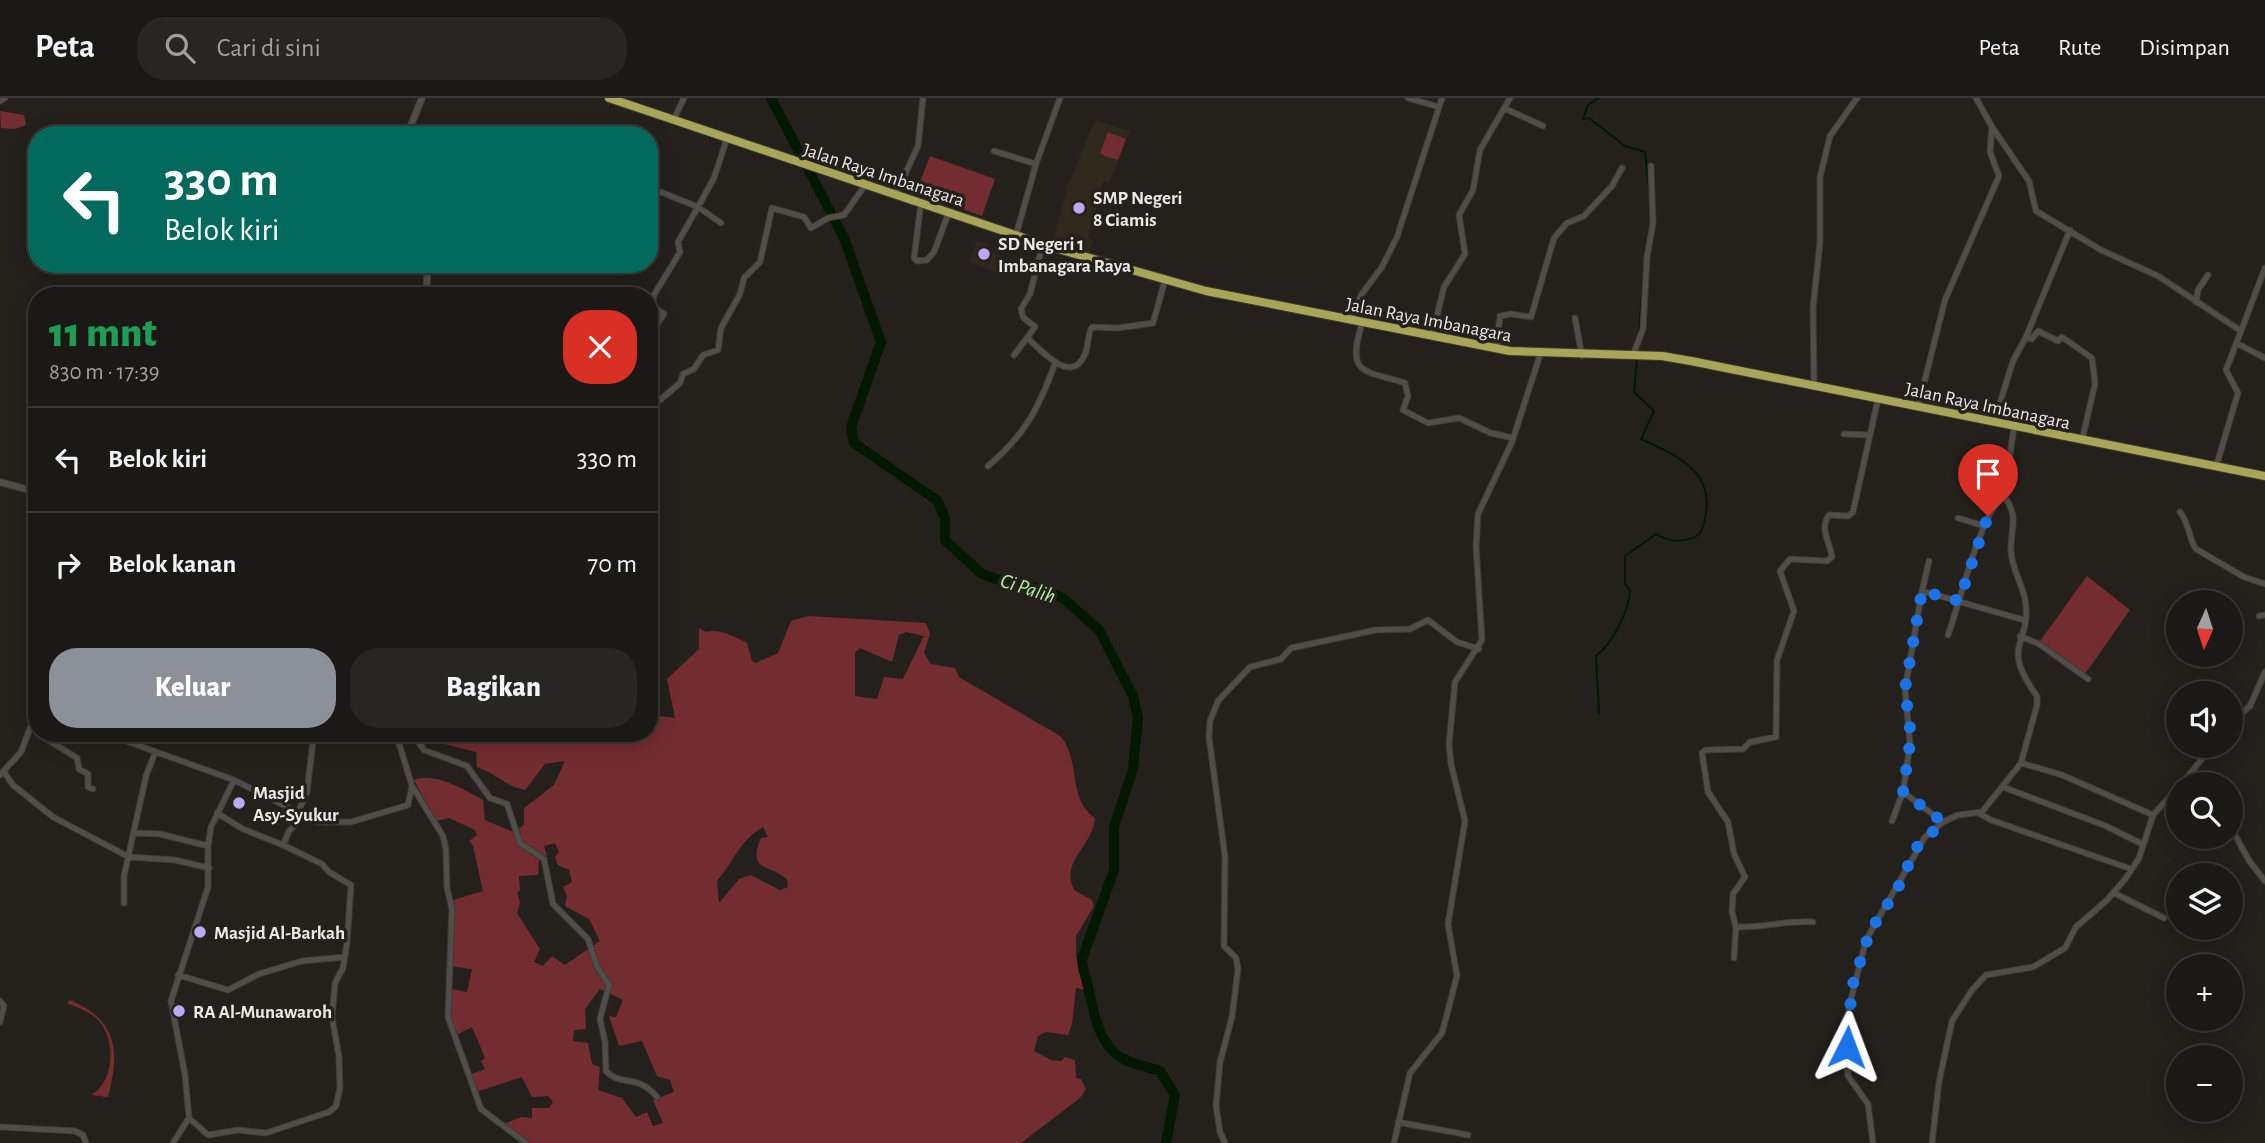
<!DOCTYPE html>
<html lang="id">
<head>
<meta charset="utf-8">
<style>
	body { margin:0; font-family:"Alegreya Sans",sans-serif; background:#282622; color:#f1f3f6; height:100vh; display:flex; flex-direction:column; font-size:26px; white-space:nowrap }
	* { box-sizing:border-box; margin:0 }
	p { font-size:23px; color:#a0a0a0 }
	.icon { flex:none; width:38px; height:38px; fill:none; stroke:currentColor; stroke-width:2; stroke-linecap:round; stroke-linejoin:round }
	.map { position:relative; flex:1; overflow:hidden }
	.details { position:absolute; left:28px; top:189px; width:630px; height:455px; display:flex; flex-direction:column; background:#1b1915; border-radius:28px; box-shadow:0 4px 18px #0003,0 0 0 2px #393834 }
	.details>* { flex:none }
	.guide { position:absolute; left:28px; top:28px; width:630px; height:147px; border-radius:28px; box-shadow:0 4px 18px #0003,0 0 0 2px #393834; background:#00695c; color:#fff; overflow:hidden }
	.needle { width:46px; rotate:183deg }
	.fabs { position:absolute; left:2166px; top:492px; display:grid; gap:14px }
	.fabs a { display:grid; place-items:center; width:77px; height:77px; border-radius:50%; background:#1b1915; box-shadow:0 4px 18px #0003,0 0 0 2px #393834; font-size:35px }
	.pin { position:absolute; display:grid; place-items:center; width:60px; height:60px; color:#fff; margin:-72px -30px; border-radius:50% 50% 50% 0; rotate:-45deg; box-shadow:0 0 7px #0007 }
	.pin .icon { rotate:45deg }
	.me { position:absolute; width:77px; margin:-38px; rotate:3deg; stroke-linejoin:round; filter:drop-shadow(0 0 5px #0008) }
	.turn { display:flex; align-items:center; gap:24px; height:147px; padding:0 21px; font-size:32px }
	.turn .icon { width:91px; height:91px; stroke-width:2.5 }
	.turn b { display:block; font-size:49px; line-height:60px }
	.round { display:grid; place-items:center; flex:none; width:74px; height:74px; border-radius:28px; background:#282622 }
	.overview { display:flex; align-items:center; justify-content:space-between; height:119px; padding:0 21px }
	h1 { font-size:42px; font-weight:800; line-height:52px; color:#1e9e55 }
	.primary-button { display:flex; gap:14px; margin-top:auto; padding:14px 21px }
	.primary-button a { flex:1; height:80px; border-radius:28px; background:#8c9099; color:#fff; font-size:28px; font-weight:800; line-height:80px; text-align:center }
	.primary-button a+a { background:#282622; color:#f1f3f6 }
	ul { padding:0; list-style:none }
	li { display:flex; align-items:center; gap:21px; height:105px; padding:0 21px; border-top:2px solid #393834 }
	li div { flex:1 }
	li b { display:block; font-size:26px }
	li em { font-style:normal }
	header { display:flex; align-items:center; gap:42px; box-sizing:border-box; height:98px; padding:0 35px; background:#1b1915; border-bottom:2px solid #393834 }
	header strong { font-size:33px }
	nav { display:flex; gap:38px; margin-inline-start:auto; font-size:24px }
	.search { width:490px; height:63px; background:#282622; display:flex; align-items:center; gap:18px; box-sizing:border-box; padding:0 24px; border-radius:28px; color:#a0a0a0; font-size:26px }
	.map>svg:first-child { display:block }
	.built { fill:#2f281d }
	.green { fill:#732c2f; fill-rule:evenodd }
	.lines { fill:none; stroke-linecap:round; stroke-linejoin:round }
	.stream { stroke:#031800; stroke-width:2 }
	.river { stroke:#031800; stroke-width:10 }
	.minor-casing { stroke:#3e3b37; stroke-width:7 }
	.tertiary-casing { stroke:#3e3b37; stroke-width:8 }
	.trunk-casing { stroke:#3e3b37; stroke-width:10 }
	.minor { stroke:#514d48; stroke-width:5 }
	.tertiary { stroke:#514d48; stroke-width:6 }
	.trunk { stroke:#a8a656; stroke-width:8 }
	.route { stroke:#1a73e8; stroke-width:12; stroke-dasharray:0 21.6 }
	.poi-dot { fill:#baaaf6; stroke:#24211c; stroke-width:2.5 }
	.labels { text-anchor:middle; stroke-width:7; stroke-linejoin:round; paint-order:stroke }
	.street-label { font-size:19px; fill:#ebe9e5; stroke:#24211c }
	.poi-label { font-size:19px; font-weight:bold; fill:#ebe9e5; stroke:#24211c; text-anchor:start }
	.water-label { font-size:21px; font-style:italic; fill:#b3f499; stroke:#24211c }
</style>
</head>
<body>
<header>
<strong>Peta</strong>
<div class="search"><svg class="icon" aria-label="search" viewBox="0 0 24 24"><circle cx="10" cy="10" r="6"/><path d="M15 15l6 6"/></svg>Cari di sini</div>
<nav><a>Peta</a><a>Rute</a><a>Disimpan</a></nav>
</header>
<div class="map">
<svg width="2265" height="1045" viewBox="0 0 2265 1045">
	<rect width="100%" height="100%" fill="#24211c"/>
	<path class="built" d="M1095,22l35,11 -21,52 -6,-2 -15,57 5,2 -4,14 -36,-13 15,-56z
		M977,143l12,4 -1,6 17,7 -6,16 -30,-12z"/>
	<path class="green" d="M0,13l24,4 2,10 -12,4 -13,-1z
		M1108,34l18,7 -8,21 -18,-6z
		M930,58l65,23 -13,37 -66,-24z
		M2087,478l43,34 -45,64 -45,-33z
		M808,518l118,7 4,11 -6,19 7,11 24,4 4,9 101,59c21,22 7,64 35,82 -2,29 -35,41 -21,72l18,10 2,6 -18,30v20l9,34 -9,-2 -4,36 -4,11 -22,-3 -8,4 -4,15 17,9 10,1 4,-4 10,3 1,18 5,1 5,10 -6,9 -59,45h-499l-18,-19 17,-7 11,1v-10h17l4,-6 -5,-6 -16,1 -10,-20 -46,15 -5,-18 14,-5 -4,-8 4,-3 -13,-31 -18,9 -5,-15 -2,-33 20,4 5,-23 -24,-3 2,-65 33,-10 -10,-45 -4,-5 8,-6 -2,-5 -26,-12 -13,3 -22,-41c19,-9 52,10 69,20l2,20 28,12 11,-7v-17l30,-23 11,-24 -20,3 -20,26c-20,-4 -30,-17 -48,-23l-1,-15 -59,-15 -2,-4h184l24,8 9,-8h17l2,-18 24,3 -8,-39 32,-30v-21l7,4c14,-4 29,5 41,11l5,18 4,2 22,-10 13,-32zM906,534l18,4 -21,43 -19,-2 -7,22 -22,-3v-43l5,-5 32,14 7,-27zM763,729l5,10 -7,1c-14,33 7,26 26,41l1,8 -8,3 -29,-15 -12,4 -20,24 -2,-22c18,-21 22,-40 46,-54zM555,745l4,9 -4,5 3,8 11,5 3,12 -9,5 4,9 -2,10 24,13 11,22 -35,24 -13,-9 -9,10 -9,-4 6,-13 -23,-36 3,-11 -3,-9 3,-3 -1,-14 19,-1 1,-18 8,-2 -3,-9zM600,891l23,11 -7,17 -7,-1 10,30 23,-5 15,35 13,4 4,12 -21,8 10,23 -10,3 -6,-14 -11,5 -14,-19 -24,-8 2,-23 -8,-3 -4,-21 -15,-2 1,-11 12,-1 -1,-20z
		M70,902c48,20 50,51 38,97l-17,-2c24,-13 26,-58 5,-77 -8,-7 -20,-11 -29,-15z"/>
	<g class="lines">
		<path class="stream" d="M1599,0l-11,7 -5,14 6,-1 36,28 20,6 5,42
			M1639,234l7,-84
			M1599,615l-3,-57c17,-13 33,-45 34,-66l-5,-6v-28l31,-22c14,9 30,9 44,0 23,-56 -14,-75 -59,-95l13,-28 -20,-19 3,-33"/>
		<path class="river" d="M771,0l73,140 37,104 -30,85 3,16 84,58 7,18v21l37,34 28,10 32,4 22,11 35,31 34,66 5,22 -5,51 -19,58v43l-32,89 1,9c10,29 10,76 41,91 11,6 24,8 36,12l15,24 -9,48"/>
		<defs>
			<path id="minor" d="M1408,0l31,9
				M0,3l5,-3
				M1506,11l37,17
				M674,21l10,-21
				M1992,29l37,54 7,30 65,39 57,26 83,55 -15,39 12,23 -22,74
				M994,53l42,13
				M661,94l37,15 16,-29 13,-40
				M896,96l22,-48 5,-48
				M921,105l-7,55 3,3 10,-1 7,-8 15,-40
				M1016,137l20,-71 24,-66
				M2196,204l2,-12 10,-15
				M1575,220l7,38
				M1351,223l10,-26 21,-28 15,-30 45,-139
				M1362,225c-16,52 1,47 43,60l3,13 -5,14 25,13 31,-5 32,15 22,5
				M2241,233l24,-63
				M649,238l15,-22 -12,-8 2,-11 26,-43 -2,-10 20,-35 23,16
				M1432,238l12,-49 21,-33 -6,-39 14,-25 7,-40 30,-52
				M2026,239l6,2 6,-8 20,10 4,-4 30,21 3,26 -13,56
				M1027,240l8,-11 -12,-10 -2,-8 9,-15 13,-50
				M2236,245l29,15
				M1496,251l4,-33 11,-2 20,3 23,-79 13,-15 17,-7 28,-30 10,-18
				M1014,257l13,-17c14,11 44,49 58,16 4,-9 2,-19 7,-27l26,1 35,-5 12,-43
				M1633,257l10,-26 4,-72 6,-34 -2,-57
				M1814,288l-1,-78 7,-66v-65l10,-41 27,-38
				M660,302l20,-17 3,-9 11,-5 9,-14 15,-5 3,-22 19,-34 4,-16 16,-16 12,-54 32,9 7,11 17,-10 16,-3 22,-31
				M1918,309l27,-107 54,-124 -9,-24 2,-25 -16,-29
				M1994,324l19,-61 13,-24 44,-107
				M1844,336l26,1
				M988,368c38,-32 50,-57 67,-102
				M2180,414c10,13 9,28 16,37l48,28 21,7
				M1958,420l26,8
				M1922,493l7,-30
				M2259,518l6,-1
				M1948,537c11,-29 33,-125 56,-139l10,-69
				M2020,538l19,8 49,35
				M2231,625l19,-17 15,-34
				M37,635l40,25 2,11 9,5v13l5,2
				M104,635l130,47 83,42h34l57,-17 4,-19 -16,-53
				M412,635l12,17 43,16 23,32 17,6 13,39 24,16 9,45 35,35 9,28 12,18 -9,34 5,23 1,29c14,16 31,2 51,26
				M2021,665l41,12 91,40
				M4,674l9,13 40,32 76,40 46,3 34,8
				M0,677l21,-23 16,-42
				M2182,686l30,-38
				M2003,689l103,39 36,18
				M414,691l29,47 3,14 1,38 5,21 -4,108 33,92 45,34
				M1903,694l40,30
				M298,714l9,-20 7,-59
				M217,715l26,16 40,16
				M1979,715l12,7 140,49
				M1892,723l11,-29 7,-48 -5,-55 17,-98 102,29
				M2231,730l19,34 15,19
				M136,735l24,1 48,12
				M2114,795l50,25
				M124,805v-27l22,-100 9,-23
				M1736,829c27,1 50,-7 77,-5
				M1734,860l2,-31 -4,-15 1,-18 12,-17 -11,-23 -6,-32 -20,-30 -6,-39 4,-3 37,-1 7,-7 26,-5 1,-77 17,-49 -14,-40 10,-12 37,2 5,-4c-2,-15 -13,-28 -3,-42l19,1 5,-4 25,-113
				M178,877l50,15 31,-16 43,-13 43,-4
				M0,903l4,5 -4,16
				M189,1020l19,17 30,-5 28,3 63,-21 7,-6 4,-18 -1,-31 -7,-40 3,-34 8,-15 4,-25 4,-58 -22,-13 -7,-8 -39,-19 6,-14 16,-16
				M1398,1024c24,5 46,8 70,13
				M0,1029l75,4 8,4 3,8
				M173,1045l16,-25 -4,-43 -14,-74 37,-114v-41l3,-19 23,-47
				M1225,1045l-5,-11 -4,-26 4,-44 12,-45 6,-48 -2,-11 -12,-12 1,-89 -16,-120 1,-16 8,-20 32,-34 31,-8 10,-11 85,-18 34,-1 18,-9 29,22 22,7
				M1394,1045l16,-70 32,-40 15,-57 -9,-52 17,-103 -14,-57 -2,-20 6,-62 27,-42 -6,-94 2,-32 34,-72 28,-87
				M1873,1045l-5,-39 -20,-28 -1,-13 2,-56 17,-67 59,-103 18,-15 15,-7 24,-3 39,-49 16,-58v-9c-39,-53 -4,-51 -12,-97 -3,-15 -13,-31 -14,-47 -1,-23 9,-35 -7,-56
				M1932,1045l7,-61 13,-61 20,-31 14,-15 47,-8 32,-19 11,-21 31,-27 19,-22 13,-20 14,-43 26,-28"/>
			<path id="tertiary" d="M407,37l15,-37
				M426,198l2,-32
				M0,384l37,10"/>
			<path id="trunk" d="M609,0l442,149 155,44 304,60 152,5 29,5 574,115"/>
		</defs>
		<use href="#minor" class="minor-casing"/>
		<use href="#tertiary" class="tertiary-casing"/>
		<use href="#trunk" class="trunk-casing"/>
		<use href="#minor" class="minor"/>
		<use href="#tertiary" class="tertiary"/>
		<use href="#trunk" class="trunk"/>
	</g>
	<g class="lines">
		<path class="route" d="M1847,949l5,-60 18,-56 27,-41 19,-42 27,-26 -40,-30 8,-56 -6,-47 17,-98 37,10 29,-85"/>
	</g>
	<g class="poi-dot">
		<circle cx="1079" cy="110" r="7"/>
		<circle cx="984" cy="156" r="7"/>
		<circle cx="239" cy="705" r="7"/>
		<circle cx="200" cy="834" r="7"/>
		<circle cx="179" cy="913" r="7"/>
	</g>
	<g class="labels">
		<g class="street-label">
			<text transform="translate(884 76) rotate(18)" y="7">Jalan Raya Imbanagara</text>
			<text transform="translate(1429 221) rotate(11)" y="7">Jalan Raya Imbanagara</text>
			<text transform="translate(1988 307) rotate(12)" y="7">Jalan Raya Imbanagara</text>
		</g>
		<g class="poi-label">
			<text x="1093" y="106">SMP Negeri<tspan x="1093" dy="22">8 Ciamis</tspan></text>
			<text x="998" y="152">SD Negeri 1<tspan x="998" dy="22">Imbanagara Raya</tspan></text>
			<text x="253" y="701">Masjid<tspan x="253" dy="22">Asy-Syukur</tspan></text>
			<text x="214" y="841">Masjid Al-Barkah</text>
			<text x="193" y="920">RA Al-Munawaroh</text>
		</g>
		<g class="water-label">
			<text transform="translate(1028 490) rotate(18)" y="7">Ci Palih</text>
		</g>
	</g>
</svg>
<div class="fabs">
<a><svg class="needle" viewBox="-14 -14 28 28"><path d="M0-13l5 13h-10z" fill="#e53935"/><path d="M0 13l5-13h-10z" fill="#a0a0a0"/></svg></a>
<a><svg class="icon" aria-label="sound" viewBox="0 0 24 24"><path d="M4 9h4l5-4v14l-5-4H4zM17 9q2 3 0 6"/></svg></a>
<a><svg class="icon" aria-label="search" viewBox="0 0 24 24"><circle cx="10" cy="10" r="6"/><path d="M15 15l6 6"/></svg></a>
<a><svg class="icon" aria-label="layers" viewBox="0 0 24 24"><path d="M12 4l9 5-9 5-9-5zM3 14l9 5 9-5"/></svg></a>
<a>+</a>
<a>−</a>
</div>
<div class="pin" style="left:1988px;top:418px;background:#d93025"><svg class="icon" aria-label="arrive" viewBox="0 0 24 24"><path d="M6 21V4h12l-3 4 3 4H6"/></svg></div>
<svg class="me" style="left:1847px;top:949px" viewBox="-20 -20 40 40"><path d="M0-17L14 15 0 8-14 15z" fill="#1a73e8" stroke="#fff" stroke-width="4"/></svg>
<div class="guide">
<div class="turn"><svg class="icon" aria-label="left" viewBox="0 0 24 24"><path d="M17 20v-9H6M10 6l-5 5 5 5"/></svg><div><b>330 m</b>Belok kiri</div></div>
</div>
<section class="details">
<div class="overview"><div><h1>11 mnt</h1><p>830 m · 17:39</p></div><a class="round" style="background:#d93025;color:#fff"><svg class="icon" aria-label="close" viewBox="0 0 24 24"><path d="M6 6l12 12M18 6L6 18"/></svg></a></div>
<ul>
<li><svg class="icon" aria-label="left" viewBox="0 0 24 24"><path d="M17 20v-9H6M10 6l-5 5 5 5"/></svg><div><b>Belok kiri</b></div><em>330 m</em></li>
<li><svg class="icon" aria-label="right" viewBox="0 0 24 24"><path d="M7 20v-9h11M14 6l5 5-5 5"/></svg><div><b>Belok kanan</b></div><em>70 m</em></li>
</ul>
<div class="primary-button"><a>Keluar</a><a>Bagikan</a></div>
</section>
</div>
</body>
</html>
